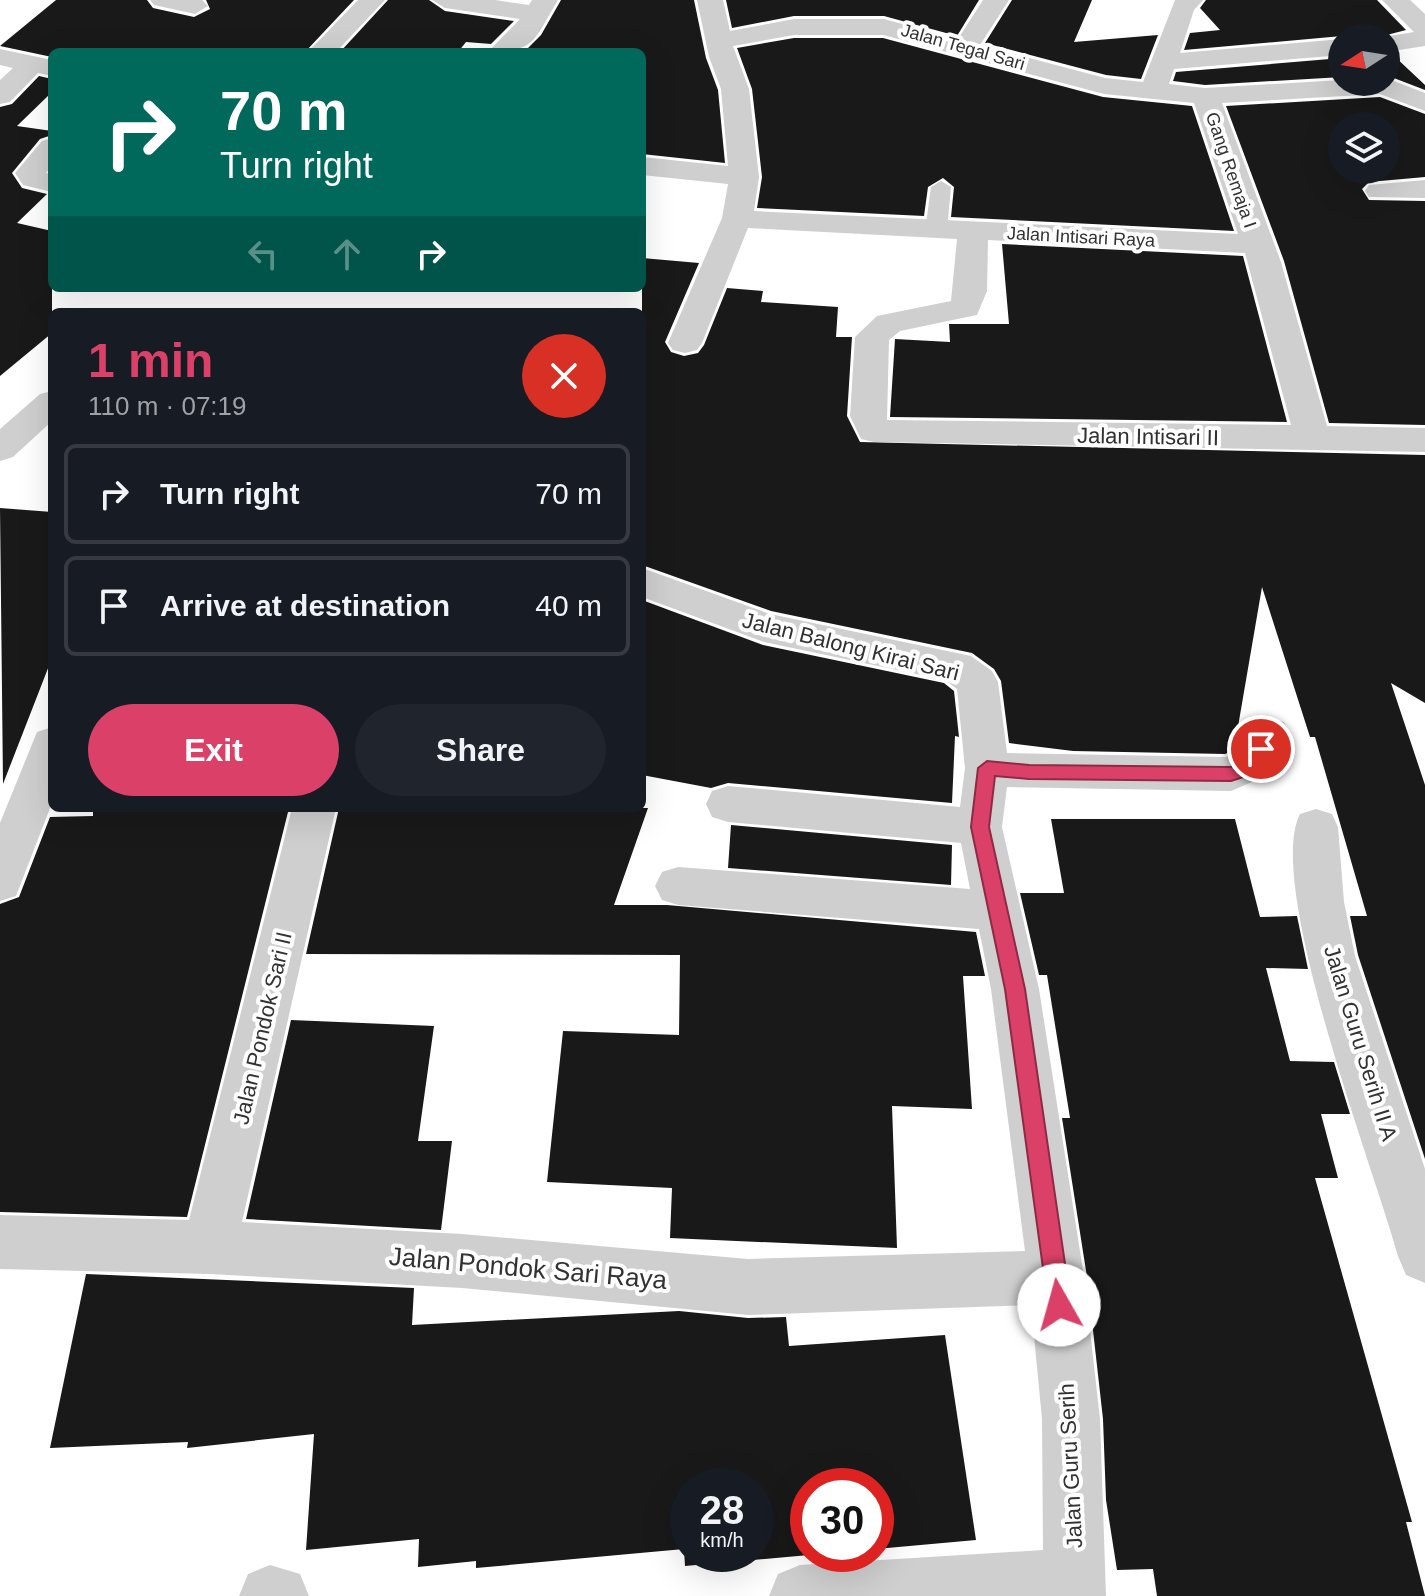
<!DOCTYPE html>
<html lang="en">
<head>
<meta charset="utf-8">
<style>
	body { margin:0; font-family:Arial,sans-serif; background:#20242c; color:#f1f3f6; height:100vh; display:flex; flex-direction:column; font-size:30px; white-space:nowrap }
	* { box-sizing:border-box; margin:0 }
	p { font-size:26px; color:#9ea1a6 }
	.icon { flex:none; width:44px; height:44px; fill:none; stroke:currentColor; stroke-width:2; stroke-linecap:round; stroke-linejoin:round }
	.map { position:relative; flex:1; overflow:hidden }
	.details { position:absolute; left:48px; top:308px; width:598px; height:504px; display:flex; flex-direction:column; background:#171b24; border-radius:12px; box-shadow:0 8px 32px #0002 }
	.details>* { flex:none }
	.top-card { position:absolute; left:48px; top:48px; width:598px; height:244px; border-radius:12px; box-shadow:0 8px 32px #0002; background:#00695c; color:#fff; overflow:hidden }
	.needle { width:52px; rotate:258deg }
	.fabs { position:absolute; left:1328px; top:24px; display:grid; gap:16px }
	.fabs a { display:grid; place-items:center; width:72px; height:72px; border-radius:50%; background:#171b24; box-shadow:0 8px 32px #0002; font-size:40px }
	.speed { position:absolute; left:670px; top:1468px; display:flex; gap:16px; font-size:40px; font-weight:700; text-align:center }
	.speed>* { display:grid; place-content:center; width:104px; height:104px; border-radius:50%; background:#171b24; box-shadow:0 8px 32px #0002; line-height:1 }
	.speed small { font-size:20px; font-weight:400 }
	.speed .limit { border:12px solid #d22; background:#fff; color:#111 }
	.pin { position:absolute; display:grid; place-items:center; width:68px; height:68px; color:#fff; margin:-34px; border:4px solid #fff; border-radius:50%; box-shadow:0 2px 8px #0007 }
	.me { position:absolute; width:88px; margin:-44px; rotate:353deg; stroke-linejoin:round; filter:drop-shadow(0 0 6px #0008) }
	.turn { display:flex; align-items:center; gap:28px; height:168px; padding:0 40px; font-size:36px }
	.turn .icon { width:104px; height:104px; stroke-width:2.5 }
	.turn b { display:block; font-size:56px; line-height:68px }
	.lanes { display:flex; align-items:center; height:76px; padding:0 40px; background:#0003; justify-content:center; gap:40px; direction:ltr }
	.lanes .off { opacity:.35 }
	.round { display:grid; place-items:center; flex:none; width:84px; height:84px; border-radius:42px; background:#20242c }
	.headline { display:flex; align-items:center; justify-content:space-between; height:136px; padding:0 40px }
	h1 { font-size:48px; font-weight:700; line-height:60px; color:#db4168 }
	.cta { display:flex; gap:16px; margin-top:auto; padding:16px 40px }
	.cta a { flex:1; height:92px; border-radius:48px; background:#db4168; color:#fff; font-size:32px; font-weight:700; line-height:92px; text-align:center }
	.cta a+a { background:#20242c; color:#f1f3f6 }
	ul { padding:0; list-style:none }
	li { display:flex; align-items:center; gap:24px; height:100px; margin:0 16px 12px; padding:0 24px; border:4px solid #363941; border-radius:12px }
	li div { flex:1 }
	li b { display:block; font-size:30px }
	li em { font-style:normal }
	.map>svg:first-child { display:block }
	.building { fill:#191919; fill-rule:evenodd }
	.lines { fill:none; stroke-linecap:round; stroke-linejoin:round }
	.lane { fill:#cfcfcf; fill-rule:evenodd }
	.street { fill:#cfcfcf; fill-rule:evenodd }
	.route { fill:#db4168; stroke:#8e2a44; stroke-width:2 }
	.labels { text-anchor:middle; stroke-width:8; stroke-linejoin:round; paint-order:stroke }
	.far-street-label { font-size:18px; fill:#323232; stroke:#fff }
	.street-label { font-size:22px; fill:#323232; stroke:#fff }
	.near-street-label { font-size:26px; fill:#323232; stroke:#fff }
</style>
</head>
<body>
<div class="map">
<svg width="1425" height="1596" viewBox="0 0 1425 1596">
	<rect width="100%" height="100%" fill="#fff"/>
	<path class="building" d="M56,0h91l6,8 41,9 16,-8 -4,-9h148l-49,52h-253v5l-52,-11z
		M388,0h41l16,11 69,10 -23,23 -25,-2 -8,10h-118z
		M561,0h133l12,58 12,32 7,73 -83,-9v-102l-114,-4 13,-13z
		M726,0h253l-22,36 -73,-20h-90l-62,12z
		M1012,0h80l-18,42 84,-7 -17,44 -35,-4 -121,-32z
		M1206,0h171l29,30 -31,8 -33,-2 -158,14 6,-17 30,-3 -20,-22z
		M794,38h89l220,59 89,9 42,125 -283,-14 3,-30 -11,-9 -15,9 -4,29 -167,-8 5,-31 -10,-88 -15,-41z
		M1392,54l33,31v5l-39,-15v-20z
		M1342,58v19l-137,8 -32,-4 3,-9z
		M39,76l13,3v13l-35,34 35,5v4l-12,4 -28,34 10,15 25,6 -30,29 35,8v102l-52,43v-269l12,-3z
		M1380,97l45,17v63l-56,5 -7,7 7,11 56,1v224l-96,-2 -45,-162 -58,-155zM1342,126h44v44h-44z
		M1002,244l241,12 44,166 -397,-5 5,-78 55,3 -1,-18h60z
		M642,258l57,5 -34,79 6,10 13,4 14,-3 6,-8 23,-57 36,3 -2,11 77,5 -2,30h16l-5,79 13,26 565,13v248l-34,-20 34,102v374l-67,-204 -8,-39h17l-52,-179h-5l-48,-150 -28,163 -9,4 -152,-3 -64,-8 -8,-62 -7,-12 -22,-16 -201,-42 -129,-46z
		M0,508l52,4v146l-49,126z
		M642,600l121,45 181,38 10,8 5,46 -4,-1 -3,67 -224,-20 -17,5 -69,-13z
		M93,808h196l-102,409 -187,-5v-308l19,-7 31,-80 43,-1z
		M339,808h309l-34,97h53l309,27 9,44h-22l9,133 -80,-3 5,142 -227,-10 2,-50 -125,-6 16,-151 116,4 1,-80 -374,-1z
		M1051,819h184l25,98 37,-1 11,53 -42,-1 24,93 44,1 16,52h-29l17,64h-23l97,344h-6l19,74h-268l-4,-27 -36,1 -11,-70 -3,-81 -16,-142 -25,-159h8l-23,-143h-8l-19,-82h44z
		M731,825l221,20 -1,40 -223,-17z
		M291,1020l143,6 -16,115h34l-11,89 -195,-11z
		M86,1274l328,14 -2,37 267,-14 69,7 38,-1 3,29 156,-11 31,205 -100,9v-63h-68v68h12l-135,12 -1,-17 -208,19v-7l-58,6 1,-28 -113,11 8,-116 -127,14 1,-6 -138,6zM688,1486h68v68h-68z"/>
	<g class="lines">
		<path class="lane" d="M941,181l10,6 -4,44 -11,6 -11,-6 6,-44z"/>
		<path class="street" d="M150,0h52l6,6 -13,8 -41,-9z
			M358,0h27l-49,52h-28z
			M432,0h63l34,5 3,-5h26c-24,39 -21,52 -70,52l32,-33 -75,-11z
			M697,0h26l7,31 64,-12h90l74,20 25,-39h26l-29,45 125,33 38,4 32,-82h28l-9,10 -14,43 162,-14v16l-168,14 -5,15 36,4 137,-8 44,2v-4l39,15v18l-45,-17 -158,9 59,159 46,164 98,2v24l-551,-10 -13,-3 -11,-23 5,-79 22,-21 74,-15 6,-62 -209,-11 -46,115 -5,7 -12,3 -12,-3 -5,-7 54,-125 6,-34 -86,-9v-18l86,9 -7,-77 -12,-32zM794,35h89l221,59 90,9 44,131 -484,-23 5,-34 -10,-88 -16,-43zM988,240l257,13 46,172 -404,-5 2,-80 11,-9 77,-16 10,-24z
			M1382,0h28l15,14v32l-39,6v-14h-8l36,-6z
			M0,49l52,11v16l-14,-3 -28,29 -10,2v-24l13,-12 -13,-3z
			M52,138v27l-6,8 6,1v18l-29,-7 -8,-12 27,-32z
			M1425,180v18l-56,-1 -4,-6 4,-6z
			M52,391v30l-39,36 -13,4v-32l40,-35z
			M642,568l128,46 201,42 21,15 6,11 9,71 219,4 12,-6 16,-29 15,-4 15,4 6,12 -22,41 -37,16 -224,-4 -5,40 37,162 45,288 16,142 6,177h-337l9,-22 22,-9 243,-15 -1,-131 -11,-114 -283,10 -286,-27 -253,-14 -209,-5v-54l189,5 103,-412h44l-94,414 220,12 286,25 277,-8 -34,-262 -12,-60 -301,-24 -16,-5 -7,-14 7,-14 16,-5 292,22 -9,-46 -233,-21 -16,-5 -6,-13 6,-13 16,-5 232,21 5,-39 -8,-79 -12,-9 -181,-38 -122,-45z
			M52,727v76l-36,93 -16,5v-78l37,-91z
			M1316,809l16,5 6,13 6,75 11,54 70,213v114l-19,-8 -8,-19c-23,-85 -134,-372 -98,-442z
			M270,1565l30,9 9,22h-70l9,-22z"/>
	</g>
	<path class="route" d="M1261,742l9,7 -17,25 -22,7 -202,-2 -34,-3 -6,51 36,162 46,316 -4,9 -8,3 -8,-3 -3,-9 -43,-316 -34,-162 7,-59 9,-7 42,4 202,2c15,-5 16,-21 30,-25z"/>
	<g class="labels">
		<g class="far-street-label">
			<text transform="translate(963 47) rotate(16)" y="6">Jalan Tegal Sari</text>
			<text transform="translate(1231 170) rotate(71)" y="6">Gang Remaja I</text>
			<text transform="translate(1081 237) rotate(3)" y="6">Jalan Intisari Raya</text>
		</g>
		<g class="street-label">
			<text transform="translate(1148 436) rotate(1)" y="8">Jalan Intisari II</text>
			<text transform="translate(851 646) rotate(14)" y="8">Jalan Balong Kirai Sari</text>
			<text transform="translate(262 1028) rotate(-77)" y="8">Jalan Pondok Sari II</text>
			<text transform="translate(1361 1043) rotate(73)" y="8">Jalan Guru Serih II A</text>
			<text transform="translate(1070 1466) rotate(-93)" y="8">Jalan Guru Serih</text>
		</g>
		<g class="near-street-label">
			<text transform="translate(528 1268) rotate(5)" y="9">Jalan Pondok Sari Raya</text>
		</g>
	</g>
</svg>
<div class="fabs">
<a><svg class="needle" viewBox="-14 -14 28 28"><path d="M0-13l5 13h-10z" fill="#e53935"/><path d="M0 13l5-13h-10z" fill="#9ea1a6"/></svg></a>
<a><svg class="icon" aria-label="layers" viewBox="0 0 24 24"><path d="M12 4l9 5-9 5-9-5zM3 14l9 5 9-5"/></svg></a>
</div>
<div class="speed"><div>28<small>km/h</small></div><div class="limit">30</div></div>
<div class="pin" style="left:1261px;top:749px;background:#d93025"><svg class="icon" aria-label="arrive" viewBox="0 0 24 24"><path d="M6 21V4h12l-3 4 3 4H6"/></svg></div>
<svg class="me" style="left:1059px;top:1305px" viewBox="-20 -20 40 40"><circle r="19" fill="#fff"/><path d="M0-13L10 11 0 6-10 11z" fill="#db4168"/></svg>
<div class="top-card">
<div class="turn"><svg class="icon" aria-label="right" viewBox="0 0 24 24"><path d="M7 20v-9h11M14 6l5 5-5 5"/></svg><div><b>70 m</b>Turn right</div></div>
<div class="lanes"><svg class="icon off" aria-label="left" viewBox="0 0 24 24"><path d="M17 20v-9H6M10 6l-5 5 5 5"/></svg><svg class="icon off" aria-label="ahead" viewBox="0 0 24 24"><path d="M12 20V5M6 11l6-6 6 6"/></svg><svg class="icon" aria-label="right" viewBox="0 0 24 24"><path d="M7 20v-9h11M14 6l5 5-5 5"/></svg></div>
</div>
<section class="details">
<div class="headline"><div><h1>1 min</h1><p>110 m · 07:19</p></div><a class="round" style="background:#d93025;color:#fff"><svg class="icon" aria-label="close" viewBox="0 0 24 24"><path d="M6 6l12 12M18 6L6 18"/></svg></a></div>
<ul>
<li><svg class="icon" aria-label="right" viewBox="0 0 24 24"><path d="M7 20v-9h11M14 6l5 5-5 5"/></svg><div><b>Turn right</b></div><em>70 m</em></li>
<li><svg class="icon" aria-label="arrive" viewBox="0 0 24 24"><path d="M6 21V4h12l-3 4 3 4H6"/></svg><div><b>Arrive at destination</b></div><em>40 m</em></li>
</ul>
<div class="cta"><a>Exit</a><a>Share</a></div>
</section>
</div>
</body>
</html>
